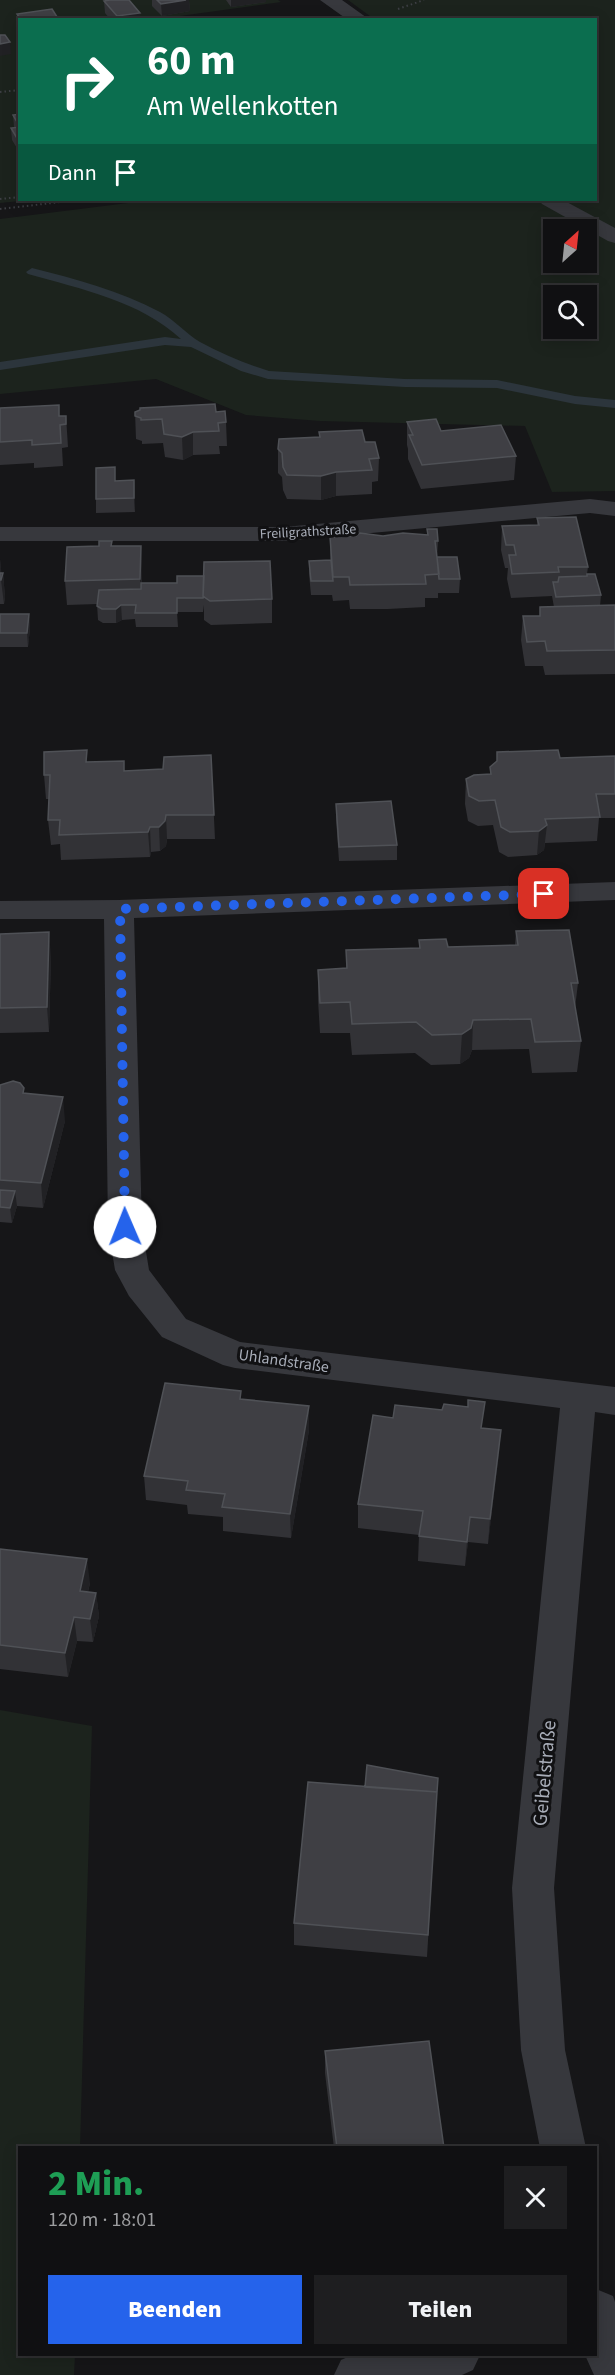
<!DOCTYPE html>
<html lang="de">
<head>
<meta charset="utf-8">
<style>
	body { margin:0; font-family:"Source Sans 3",sans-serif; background:#1e1e20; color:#f1f3f6; height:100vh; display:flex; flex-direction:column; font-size:22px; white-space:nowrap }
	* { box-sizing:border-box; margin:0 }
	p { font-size:20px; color:#9c9d9f }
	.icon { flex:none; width:33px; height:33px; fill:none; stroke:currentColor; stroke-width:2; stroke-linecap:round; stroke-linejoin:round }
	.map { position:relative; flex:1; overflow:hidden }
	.sheet { position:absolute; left:18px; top:2146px; width:579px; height:210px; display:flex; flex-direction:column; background:#101012; border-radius:0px; box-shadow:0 3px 15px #0003,0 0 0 2px #303032 }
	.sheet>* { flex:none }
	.hud { position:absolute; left:18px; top:18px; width:579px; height:183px; border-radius:0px; box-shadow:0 3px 15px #0003,0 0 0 2px #303032; background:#0b6e4f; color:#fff; overflow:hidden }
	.needle { width:39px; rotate:27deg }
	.buttons { position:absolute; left:543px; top:219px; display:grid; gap:12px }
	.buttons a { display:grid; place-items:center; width:54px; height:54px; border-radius:0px; background:#101012; box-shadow:0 3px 15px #0003,0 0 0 2px #303032; font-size:30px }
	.pin { position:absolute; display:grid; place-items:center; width:51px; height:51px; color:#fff; margin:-26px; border-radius:12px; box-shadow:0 3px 9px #0006 }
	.me { position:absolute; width:66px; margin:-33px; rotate:359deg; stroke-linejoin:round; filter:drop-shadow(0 0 4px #0008) }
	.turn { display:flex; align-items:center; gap:21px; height:126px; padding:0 30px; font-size:27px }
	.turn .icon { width:78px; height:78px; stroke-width:2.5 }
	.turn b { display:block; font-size:42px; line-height:51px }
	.then { display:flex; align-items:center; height:57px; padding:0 30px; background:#0003; gap:12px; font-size:22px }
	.round { display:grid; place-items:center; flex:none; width:63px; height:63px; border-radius:0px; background:#1e1e20 }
	.summary { display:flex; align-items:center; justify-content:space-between; height:102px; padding:0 30px }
	h1 { font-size:36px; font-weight:800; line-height:45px; color:#1e9e55 }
	.cta { display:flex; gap:12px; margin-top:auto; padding:12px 30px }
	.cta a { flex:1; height:69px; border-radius:0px; background:#2563eb; color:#fff; font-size:24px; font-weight:800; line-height:69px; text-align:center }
	.cta a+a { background:#1e1e20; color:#f1f3f6 }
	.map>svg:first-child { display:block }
	.green { fill:#1c231d; fill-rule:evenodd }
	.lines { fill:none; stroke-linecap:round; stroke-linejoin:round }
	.stream { fill:#2c353c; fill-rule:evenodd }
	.path { stroke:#3d3f44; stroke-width:2; stroke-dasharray:1.5 3; stroke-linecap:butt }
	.lane { fill:#37383d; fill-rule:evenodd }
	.street { fill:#37383d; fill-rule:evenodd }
	.wall { fill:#323236 }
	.shaded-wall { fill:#212124 }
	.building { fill:#3f3f44; stroke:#4f5156; stroke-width:1.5 }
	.route { stroke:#2563eb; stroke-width:10; stroke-dasharray:0 18 }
	.labels { text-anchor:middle; stroke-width:6; stroke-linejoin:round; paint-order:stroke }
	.far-street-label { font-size:14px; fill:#a8adb8; stroke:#111113 }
	.street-label { font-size:16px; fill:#a8adb8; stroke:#111113 }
	.near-street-label { font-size:20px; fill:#a8adb8; stroke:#111113 }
</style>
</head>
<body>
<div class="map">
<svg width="615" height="2375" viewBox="0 0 615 2375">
	<rect width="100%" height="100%" fill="#161618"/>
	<path class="green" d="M0,0h278l3,2 -123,17 -138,1v180h11l-31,3z
		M348,0h267v491l-63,1 -27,-66 -205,-5 -74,-6 -90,-36 -156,15v-175l152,-19h444v-180l-222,-1zM554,230h32v32h-32zM554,296h32v32h-32z
		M0,1710l92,16 -12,422h-60v207h55l-1,20h-74z"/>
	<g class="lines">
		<path class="stream" d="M32,268c44,11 88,23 128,44 15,8 26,22 40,30 22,12 46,22 69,29l136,8 92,1 78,16 40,4v8l-40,-4 -78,-16 -92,-1 -137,-8 -27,-8 -50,-24 -26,-2 -165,25v-8l165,-25 16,2c-41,-38 -100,-50 -153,-65l-2,-2z"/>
		<path class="path" d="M398,9l26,-9
			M0,92l20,-2
			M0,199l20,-2
			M0,209l78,-9"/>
		<path class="lane" d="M352,2355h128l-7,15 -11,5h-128l7,-15z"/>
		<path class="street" d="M320,0h22l28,20h-22z
			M539,200h24l52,28v15l-7,-2 -66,-37z
			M590,499l25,3v14l-25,-3 -306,28h-284v-14h284z
			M615,882v18l-481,18 8,309 7,43 37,49 54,23 375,45v28l-20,-3 -41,476 11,162 21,98h-46l-19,-98 -9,-162 48,-480 -325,-40 -12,-3 -61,-28 -33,-41 -14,-26 -7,-43 -4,-308h-104v-18l119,-1z
			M596,2289l17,7 2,6v73h-21l-9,-20h11z"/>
	</g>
	<path class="wall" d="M152,0h37l1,11 -28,5 -10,-10z
		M226,0h40v2l-35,5z
		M104,1l36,19 -30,-1 -5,-6z
		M17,14l4,6h-1v8l-2,-2z
		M20,114v39l-8,-13 -1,-12 3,-1 -1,-12z
		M0,408l60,8h6l2,31 -6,1 1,18 -29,2v-5l-34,2z
		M135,412h81l10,10 1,24h-8l1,8 -27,1 -10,5 -18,-3 -2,-14 -21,1v-3l-6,-2z
		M407,422l34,9 75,25 -2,24 -93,9 -13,-30v-10l-1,-4z
		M319,432l46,10 14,16 -1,23 -6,1v12l-36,2 -15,4 -34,-1 -4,-9 -1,-13 -4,-4v-24l41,-12z
		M134,480l1,32 -39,1v-14l19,-18z
		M537,518l51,49 -1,7 14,21 -1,11 15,-1v69l-70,1 -2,-9h-18l-4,-26 2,-24h17l14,-9 -2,-11 -41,2 -4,-19 1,-11h-3l-4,-18 1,-24 35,-1z
		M427,529l11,12 -1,16 23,22 -1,14h-21v5h-13v9l-37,2h-38l-1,-9 -16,1 -1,-6h-21l-2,-21v-13l21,-1v-23l97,-2z
		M141,546l1,37 130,16v24l-61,2 -7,-5v-15l-1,7h-26l1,15h-42l-1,-8 -13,1 -6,3h-13l-5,-3 -1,-16 -30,1 -2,-24z
		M0,559l1,14h2l2,24 -1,7h-4z
		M0,614h29l1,14 -2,19h-28z
		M211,755l4,84h-48l-1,7 -6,5 -9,1 -1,5 -89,3 -1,-16 -9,1 -3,-25 1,-21h-3l-2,-24 44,-13 36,-1v10l39,-2z
		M615,756v62h-16l-2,23 -52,2 -1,7 -7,5 -29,2 -9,-5 -6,-27 -15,1 -10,-5 -3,-17 1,-25 24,-5v-7l70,-9z
		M336,804l61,41v15l-58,1 -3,-42z
		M516,931l62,52 -3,25 6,33 -4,31 -45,1 -3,-24 -57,1 -3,8 -9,6 -29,1 -16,-12 -63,2 -2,-22h-30l-2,-33v-30l28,-2v-18l73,-2v-8l29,7 67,-2z
		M0,934l51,23 -2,75 -49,1z
		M0,1085l24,3v5l41,28 -22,87 -26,-2 -5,17 -12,-1z
		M242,1399l67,7v24l-18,108 -68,-7v-14l-35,-3 -1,-9 -41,-5 -2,-24z
		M483,1428l18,2 -13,114 -20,-2 -3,24 -47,-5 1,-26 -61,-7v-24z
		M0,1549l90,34 -2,9 8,1 3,23 -6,26 -16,-1 -9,36 -68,-8z
		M437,1792l-10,165 -133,-12v-22z
		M325,2051l119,97h-110l-9,-75z"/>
	<path class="shaded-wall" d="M186,0h3l1,11 -28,5 -1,-12z
		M231,0h35v2l-35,5z
		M140,13v7h-23v-4z
		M10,42l1,12 -11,2v-12z
		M193,432v23l-10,5 -1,-23z
		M336,472v24l-15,4v-24z
		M134,480l1,14v18l-1,-14z
		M141,546l1,24 -1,33 -1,-24z
		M0,559l2,19 1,-5 2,24 -1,7 -3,-24h-1z
		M121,605l1,15 -6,3v-14z
		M29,614l1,14 -2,19 -1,-14z
		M166,815l1,24 -1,7 -6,5 -1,-24z
		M547,825l-3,25 -7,5 2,-24z
		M150,827l1,25 -1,5 -2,-25z
		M49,932l2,25 -2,75 -2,-25z
		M473,1020l-1,30 -3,8 -9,6 2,-30z
		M63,1097l2,24 -22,87 -2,-25z
		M15,1191l2,15 -5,17 -2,-15z
		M309,1406v24l-18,108 -1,-24z
		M501,1430l-2,25 -11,89 2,-25z
		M470,1517l-2,25 -3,24 2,-24z
		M87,1559l3,24 -8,32 -2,-24z
		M96,1593l3,23 -6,26 -3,-23z
		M74,1617l3,24 -9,36 -3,-24z"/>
	<path class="building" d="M110,0h19l11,13 -23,3 -13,-15z
		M157,0h29l-25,4z
		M52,9l7,11h-38l-4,-6z
		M127,17l3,3h-21z
		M0,35h5l5,7 -10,2z
		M20,114v8h-3l-4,-7z
		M20,127v13h-2l-7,-12z
		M215,404l1,8 9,-1 1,11 -8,1 1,8 -26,1 -11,5 -18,-3 -2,-15 -21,1v-2l-6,-2v-4l5,-2v-2z
		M59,405v11h7v8l-6,1 1,18 -29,2v-5l-32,2v-34z
		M436,419l5,12 60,-6 15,31 -94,9 -13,-30h4l-6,-13z
		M362,430l3,12h10l4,16 -10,1 3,11 -36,2 -15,4 -34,-1 -4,-8 -1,-14 -4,-4 1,-10 41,-2 -1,-5z
		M115,467v14l19,-1v18l-38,1v-31z
		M576,517l12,50h-30l1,5 -47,2 -3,-19h7l-2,-10h-8l-4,-19 37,-1 -2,-7z
		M427,529h10l1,12h-3l4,33 -14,1 1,9 -76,1 -1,-8h-16l-3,-40 26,-1 4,-3 23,3 20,-3 25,2z
		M99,541h13l-1,5h30l-1,33 -75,2 2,-34 32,-1z
		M437,557h20l3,22h-21z
		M331,560l2,21h-22l-2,-20z
		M270,561l2,38 -62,2 -7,-5 1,-34z
		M0,573h3l-2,7h-1z
		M587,574h8l6,21 -45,2 -3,-15h5l1,-5 28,-1z
		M177,576h27l-1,22h-26v15h-42l1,-8h-15l-5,4h-14l-5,-3 2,-16 42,-1v-6h36z
		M615,605v45l-68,1 -2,-10 -18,1 -4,-26h17v-9z
		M0,614h29l-2,19h-27z
		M87,750l-1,12 38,-1v10l39,-2 1,-12 47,-2 3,60h-48l-1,6 -6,6h-9l-2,5 -89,3 1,-15h-12l2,-45h-6v-23z
		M558,750l2,8 55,-2v38h-19l4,23 -55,2 2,6 -8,6 -29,1 -9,-5 -6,-27 -16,1 -10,-5 -3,-17 8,-4 17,-1 -1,-7 7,-6v-9z
		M391,801l6,44 -58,2 -3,-43z
		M569,930l9,53h-7l10,58 -46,1 -4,-23 -58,1 -2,8 -9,6 -30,1 -16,-13 -64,2 -2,-22 -30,1 -2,-33 29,-2 -1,-18 74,-2 -1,-8 27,-1 2,8 70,-2 -2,-14z
		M49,932l-2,75 -47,1v-74z
		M13,1081l7,2 4,5 -1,5 40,4 -22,86 -41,-3v-95z
		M0,1190l15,1 -5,17 -10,-1z
		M165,1383l76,8 -1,8 69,7 -19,108 -68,-7 3,-13 -39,-4 2,-9 -44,-5z
		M468,1400l17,2 -4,26 20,2 -11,89 -20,-2 -3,25 -48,-6 4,-25 -65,-7 15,-89 20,3 2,-13 47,5 2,-6 24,3z
		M0,1549l87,10 -7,32 16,2 -6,26 -16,-2 -9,36 -65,-8z
		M367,1765l71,13 -1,14 -72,-5z
		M308,1782l129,10 -9,143 -134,-12z
		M429,2041l15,107h-107l-12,-97z"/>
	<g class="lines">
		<path class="route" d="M125,1227l-5,-318 424,-15"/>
	</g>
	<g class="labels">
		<g class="far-street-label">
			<text transform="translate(308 531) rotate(-3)" y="5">Freiligrathstraße</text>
		</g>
		<g class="street-label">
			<text transform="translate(284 1360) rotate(8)" y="6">Uhlandstraße</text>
		</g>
		<g class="near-street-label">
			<text transform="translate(544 1773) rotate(-85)" y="7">Geibelstraße</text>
		</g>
	</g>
</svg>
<div class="buttons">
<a><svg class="needle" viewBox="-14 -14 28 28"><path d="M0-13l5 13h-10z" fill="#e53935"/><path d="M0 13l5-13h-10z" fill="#9c9d9f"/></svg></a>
<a><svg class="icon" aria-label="search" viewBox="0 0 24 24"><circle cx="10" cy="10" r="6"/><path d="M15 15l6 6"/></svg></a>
</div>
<div class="pin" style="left:544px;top:894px;background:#d93025"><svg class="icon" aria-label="arrive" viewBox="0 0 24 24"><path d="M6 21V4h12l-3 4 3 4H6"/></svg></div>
<svg class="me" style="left:125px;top:1227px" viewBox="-20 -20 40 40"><circle r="19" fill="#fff"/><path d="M0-13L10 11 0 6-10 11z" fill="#2563eb"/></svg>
<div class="hud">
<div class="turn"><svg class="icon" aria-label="right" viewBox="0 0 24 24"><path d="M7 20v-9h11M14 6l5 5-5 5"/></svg><div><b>60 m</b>Am Wellenkotten</div></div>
<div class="then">Dann<svg class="icon" aria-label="arrive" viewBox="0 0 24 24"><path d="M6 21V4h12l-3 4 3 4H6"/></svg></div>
</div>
<section class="sheet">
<div class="summary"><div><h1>2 Min.</h1><p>120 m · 18:01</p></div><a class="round"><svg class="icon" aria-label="close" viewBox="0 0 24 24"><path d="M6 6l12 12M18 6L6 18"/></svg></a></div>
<div class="cta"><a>Beenden</a><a>Teilen</a></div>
</section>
</div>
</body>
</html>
